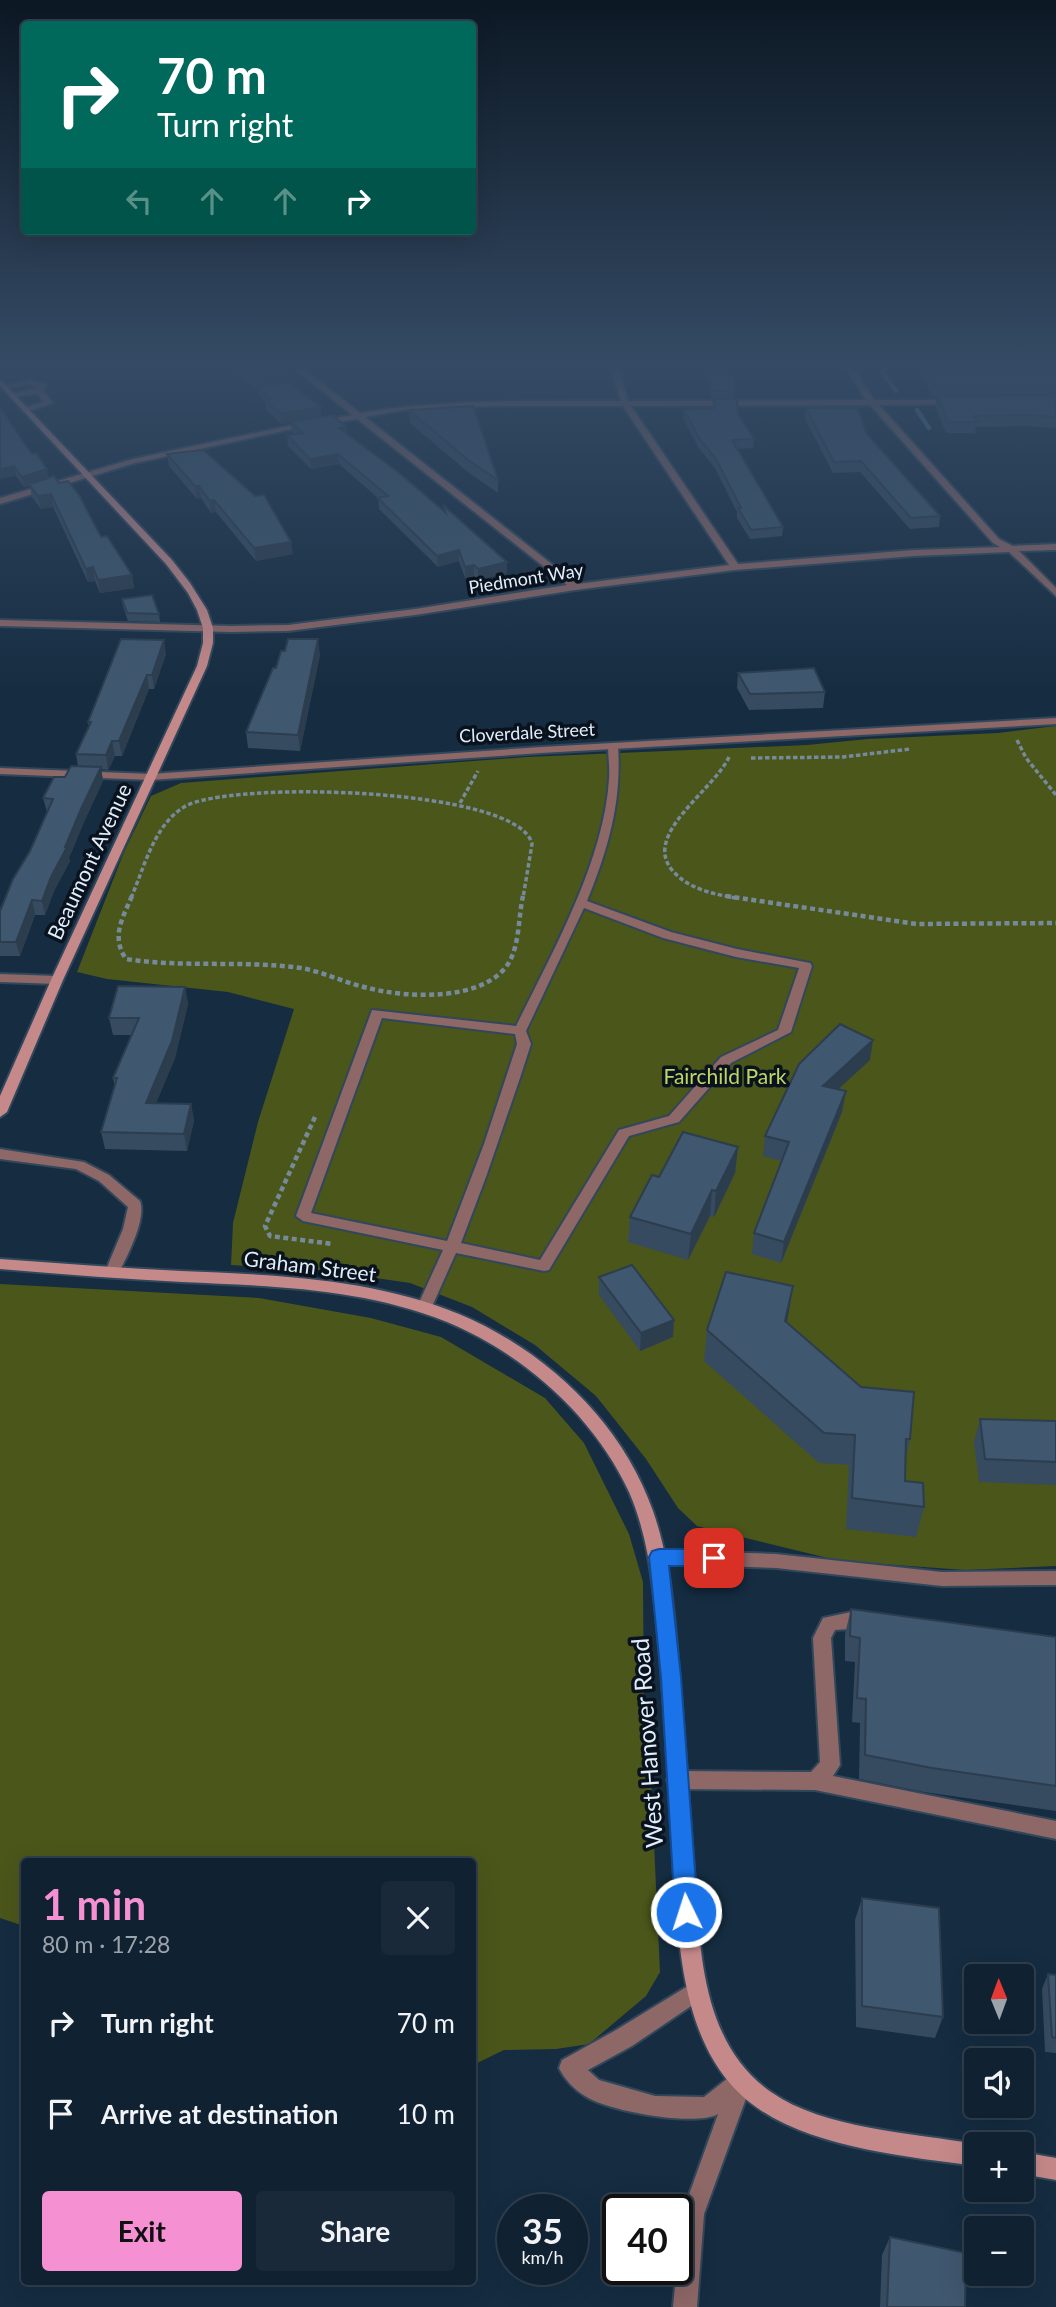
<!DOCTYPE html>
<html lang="en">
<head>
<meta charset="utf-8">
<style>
	body { margin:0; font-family:Lato,sans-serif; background:#192939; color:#f1f3f6; height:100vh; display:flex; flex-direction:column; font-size:26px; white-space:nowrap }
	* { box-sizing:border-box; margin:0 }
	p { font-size:23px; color:#9ca3ab }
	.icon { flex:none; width:38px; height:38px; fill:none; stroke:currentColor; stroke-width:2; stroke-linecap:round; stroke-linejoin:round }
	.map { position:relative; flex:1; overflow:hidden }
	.sheet { position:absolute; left:21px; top:1858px; width:455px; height:427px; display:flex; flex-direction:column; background:#102131; border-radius:7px; box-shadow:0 7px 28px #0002,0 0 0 2px #303e4d }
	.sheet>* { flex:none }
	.banner { position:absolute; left:21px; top:21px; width:455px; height:214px; border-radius:7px; box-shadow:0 7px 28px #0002,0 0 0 2px #303e4d; background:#00695c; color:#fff; overflow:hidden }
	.needle { width:46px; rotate:359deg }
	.tools { position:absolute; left:964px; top:1964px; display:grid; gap:14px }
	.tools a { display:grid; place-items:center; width:70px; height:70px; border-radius:7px; background:#102131; box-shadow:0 7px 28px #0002,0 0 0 2px #303e4d; font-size:35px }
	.speed { position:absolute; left:497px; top:2194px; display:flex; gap:14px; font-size:35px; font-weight:700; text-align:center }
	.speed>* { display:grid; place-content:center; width:91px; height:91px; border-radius:50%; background:#102131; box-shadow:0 7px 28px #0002,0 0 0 2px #303e4d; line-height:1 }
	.speed small { font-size:18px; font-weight:400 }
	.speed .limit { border:4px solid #111; border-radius:10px; background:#fff; color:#111 }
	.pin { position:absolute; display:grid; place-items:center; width:60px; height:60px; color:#fff; margin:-30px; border-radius:14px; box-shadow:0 4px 10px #0006 }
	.me { position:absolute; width:77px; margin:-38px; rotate:356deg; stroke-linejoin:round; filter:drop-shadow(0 0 5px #0008) }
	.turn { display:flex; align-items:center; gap:24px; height:147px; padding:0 21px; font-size:32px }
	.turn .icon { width:91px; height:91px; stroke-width:2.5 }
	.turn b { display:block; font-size:49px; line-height:60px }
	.lanes { display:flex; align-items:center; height:66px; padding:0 21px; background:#0003; justify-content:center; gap:35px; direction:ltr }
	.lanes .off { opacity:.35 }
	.round { display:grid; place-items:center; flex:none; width:74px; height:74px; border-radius:7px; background:#192939 }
	.summary { display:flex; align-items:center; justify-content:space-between; height:119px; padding:0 21px }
	h1 { font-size:42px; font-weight:700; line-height:52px; color:#f591d2 }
	.cta { display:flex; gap:14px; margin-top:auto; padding:14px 21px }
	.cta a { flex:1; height:80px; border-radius:7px; background:#f591d2; color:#111; font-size:28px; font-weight:700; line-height:80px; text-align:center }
	.cta a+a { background:#192939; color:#f1f3f6 }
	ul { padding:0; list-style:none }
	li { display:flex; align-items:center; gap:21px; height:91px; padding:0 21px }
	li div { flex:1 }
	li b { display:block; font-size:26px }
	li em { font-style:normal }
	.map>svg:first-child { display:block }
	.green { fill:#4b561b }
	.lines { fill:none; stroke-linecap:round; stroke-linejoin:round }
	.stream { stroke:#457f8a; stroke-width:4.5 }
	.lane-casing { stroke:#31475b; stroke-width:4 }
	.street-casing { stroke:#31475b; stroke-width:4 }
	.secondary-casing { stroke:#31475b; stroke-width:4 }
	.path-far1 { stroke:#778a9b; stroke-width:3.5; stroke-dasharray:4.5 2.5; stroke-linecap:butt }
	.path { stroke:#778a9b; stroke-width:4.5; stroke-dasharray:5 3.5; stroke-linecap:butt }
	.lane { fill:#8e6767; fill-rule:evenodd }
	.street { fill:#8e6767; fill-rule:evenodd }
	.secondary { fill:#c6898a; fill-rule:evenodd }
	.wall { fill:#364b5f }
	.shaded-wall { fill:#2c3d4e }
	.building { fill:#3f576f; stroke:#2c3d4e; stroke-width:2 }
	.route { fill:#1a73e8; stroke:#114b97; stroke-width:2 }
	.labels { text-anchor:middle; stroke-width:7; stroke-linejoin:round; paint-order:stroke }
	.far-street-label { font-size:18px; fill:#e0eefc; stroke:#0a131d }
	.street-label { font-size:21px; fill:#e0eefc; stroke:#0a131d }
	.park-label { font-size:21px; fill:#bfd664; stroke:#0a131d }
	.near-street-label { font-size:24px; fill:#e0eefc; stroke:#0a131d }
</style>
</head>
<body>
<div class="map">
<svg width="1056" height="2307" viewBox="0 0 1056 2307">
	<rect width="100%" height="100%" fill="#152c41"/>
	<path class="green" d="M1056,726v840l-91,4 -125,-9 -143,-35 -19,-18 -32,-49 -50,-63 -61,-51 -63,-38 -62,-24 -89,-13 -90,-5 2,-42 25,-101 36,-113 -66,-17 -121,-13 -30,-7 47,-120 27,-56 30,-13 346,-26 280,-12 61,-6 130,-6z
		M0,1284l259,14 112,20 70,19 104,61 39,45 45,91 14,48 1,134 7,63 9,193 -14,24 -57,48 -33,5 -52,1 -31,15 -1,-203h-448v64l-24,-8z"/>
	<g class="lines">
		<path class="stream" d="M884,369l-2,3 14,19
			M917,410l12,18"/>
		<defs>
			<path id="lane" d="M32,380l14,5 -3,6 10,12 -27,9h-3v-4l21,-6 -7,-8 -25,3 -4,-2 30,-7 -7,-4 -26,5 -4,-2z
				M613,743l5,3c4,56 -10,104 -31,155l84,31 66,17 73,14 2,3 -21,66 -60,31 -52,59 -50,14 -80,134 -5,1 -88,-18 -26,58h-10l-3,-4 26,-57 -140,-29 -7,-5 76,-206 144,16c36,-73 88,-165 93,-247 1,-11 -1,-22 -1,-33zM584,908l79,30 73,19 63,11 -21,62 -57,27 -52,59 -50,14 -79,130 -79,-17 25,-66 34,-99 11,-34 -5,-13zM382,1018l133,16 2,10 -33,100 -37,97 -136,-28z
				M0,1149l84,13 25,13 31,26c7,18 -14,58 -23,75h-10l-2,-4 18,-43 5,-22 -29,-26 -23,-12 -76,-10z
				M659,1550l117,4 166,18 114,-1v14l-114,1 -166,-18 -117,-4 -6,-2 -3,-5 3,-5z
				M851,1612l20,5 3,5 -3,5c-10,4 -24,1 -36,3l-4,8 9,127 -7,11 223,45v18l-241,-49 -138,-1 -7,-3 -3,-6 3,-6 7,-3 134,1 9,-10 -7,-124 10,-20z
				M696,1981l7,3 3,7 -3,7 -71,48 -44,24 11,10 56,16 49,1 29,-23 8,-3 8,3 3,8 -48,132 -7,93h-24l9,-93 36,-100c-23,13 -111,-3 -133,-18 -10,-6 -21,-17 -26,-28l3,-8 54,-30z"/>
			<path id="street" d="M295,369h9l56,44c86,-14 174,-12 261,-12l-10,-32h8l9,32 238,-1 -20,-31h8l20,31h82l1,2 -4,2 -74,1 120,134 14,7 43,-2v6l-37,1 37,37v8l-47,-44 -95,4 -179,14 -160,20 -160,25 -127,16 -57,1 -231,-6v-6l231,6 57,-1 127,-16 152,-24 -210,-166 -69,11 -153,33 -135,41v-6l133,-39 155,-33 64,-11zM870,405l123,138 7,4 -86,3 -176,14 -107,-158zM493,406h130l106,159 -152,19 -212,-167 40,-7z
				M1056,718v6l-515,29 -390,27 -151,-6v-6l151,6 390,-27z
				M0,974l57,2 6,4 -6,4 -57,-2z"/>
			<path id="secondary" d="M0,379l172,181 18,23 17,27 6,18v15l-6,23 -144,314 -56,132 -7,5v-21l51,-116 146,-314 6,-23v-15l-6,-18 -9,-17 -22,-29 -166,-178z
				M0,1259c60,4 120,9 181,12 94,4 190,7 278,43 86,36 163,108 194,197 19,54 22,114 27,171 6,70 10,141 16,212 5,72 11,153 75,198 52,37 143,41 205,52v22c-68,-9 -163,-18 -220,-59 -63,-45 -74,-127 -80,-199 -6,-87 -9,-174 -17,-261 -5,-52 -9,-107 -30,-155 -35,-76 -105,-138 -182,-170 -84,-34 -176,-36 -265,-40 -61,-3 -121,-8 -182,-13z
				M1022,2152l34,6v22l-34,-6z"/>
		</defs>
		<use href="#lane" class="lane-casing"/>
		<use href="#street" class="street-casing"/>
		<use href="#secondary" class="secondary-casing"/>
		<path class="path-far1" d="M1017,740l9,18 30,37
			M729,757c-15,33 -87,77 -57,113 16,19 41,24 64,28
			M751,758l92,-1 67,-8
			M460,803l18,-32
			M131,898c13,-30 23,-73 53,-91 43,-27 336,-20 348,37l-9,54"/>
		<path class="path" d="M132,896c-10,23 -21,41 -6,63 58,9 117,1 175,9 23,4 44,15 67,20 38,10 115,14 140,-24 12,-19 10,-46 15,-68
			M726,896l190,28 140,-1
			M315,1117l-50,109 5,10 63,8"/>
		<use href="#lane" class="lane"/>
		<use href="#street" class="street"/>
		<use href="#secondary" class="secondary"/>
	</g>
	<path class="wall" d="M232,369h46l6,13 37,25 1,10 25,17 97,77v-5l63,67 -29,7 -4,-4 -9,2 -6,-17 -21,6 -59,-58 -1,-11 -39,-34 -28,5 -23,-23 -1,-11 7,-1 -2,-1 -1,-10 -9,1 -16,-14 -1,-8 -6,-5 -1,-9 -2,1z
		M708,369l5,6 22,16v7h-24l-3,-23z
		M924,369h132v59l-30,-2 -50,1 -1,6h-29l-11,-27 2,-9h-5l-9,-22z
		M713,399l25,15 16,25 -1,9 -16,1 46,78 -1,9 -32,3 -13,-21v-6l-22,-44 -17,-21 -15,-29 1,-8 29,-2z
		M0,408l49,70 83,97 2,13 -34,5 -5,-12 -7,1 -35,-75 -12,2 -9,-12 -2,-11 -6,1 -8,-11z
		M806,408l60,25 74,83 -1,11 -29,2 -50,-57 -27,1 -28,-54z
		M409,410l89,70v13l-29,-20 -59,-50z
		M167,454l126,100 -37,7 -40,-49 -5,1 -10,-15 -4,1 -28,-33z
		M122,599l37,15 1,8 -32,-1 -5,-14z
		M166,654l-12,35h-5l-27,67h-7l-7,14 -7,-1 2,12 -19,41 -15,36 1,3 -16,30 -9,24h-10l-15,41h-20v-45l30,-60 17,-39 -4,-14 35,-32 -2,-12 13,-27 -1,-5z
		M320,655l-20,96 -52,-3 -2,-16 30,-64z
		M738,673l87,19 -2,16 -74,2 -12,-22z
		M185,987l3,17 -13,54 -19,45 35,1 3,17 -7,30 -82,-2 -4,-17 14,-45 -2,-9 19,-43h-19l-4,-17z
		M870,1060l-32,29 4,23 -61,151 -29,-9 2,-21 27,-72 -18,-5 2,-20z
		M738,1147l-3,26 -21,44 -4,-1 -22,44 -60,-18 2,-25 29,-40z
		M599,1277l74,60 -33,14 -41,-56z
		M787,1322l123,117 -5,23v19l19,26 -8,30 -70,-8 3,-64 -30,-2 -115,-102 3,-31z
		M980,1419l76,2v64l-77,-3 -5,-40z
		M851,1609l205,28v174l-132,-19 -65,-13 1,-56 -8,-1 3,-60 -10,-1v-27z
		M862,1898l81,119 -8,21 -79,-11 -1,-107z
		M1048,1974l8,1v78l-11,-1 -3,-63z
		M890,2237l75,70h-85l2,-52z"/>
	<path class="shaded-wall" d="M283,373l1,11 -28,5 -1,-11z
		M321,407l1,10 -40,7 -1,-10z
		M347,427v10l-8,-9z
		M338,454l1,10 -28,5 -1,-10z
		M14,466l2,10 -16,3v-10z
		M47,469l2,10 -25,8 -2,-10z
		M195,486h4l2,12 -4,1z
		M51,494l2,13 -12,2 -3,-13z
		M214,500l2,12 -5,1 -1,-12z
		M291,542l2,12 -37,7 -2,-13z
		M459,550v11l-21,6 -1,-11z
		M507,562v11l-29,7v-11z
		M474,565v11l-9,2v-11z
		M93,567l2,14 -7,1 -2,-13z
		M132,575l2,13 -34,5 -2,-13z
		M318,639l2,16 -20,96 -2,-16z
		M164,640l2,14 -12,35 -2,-14z
		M147,675l2,14 -27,67 -3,-15z
		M112,741l3,15 -7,14 -2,-15z
		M101,767l2,14 -19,41 -15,36 1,3 -16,30 -9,24 -3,-14 9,-24z
		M32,900l3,15 -15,41 -4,-14z
		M185,987l3,17 -13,54 -26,62 -3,-17z
		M873,1040l-3,20 -50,46 3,-20z
		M846,1091l-4,21 -61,151 3,-21z
		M191,1104l3,17 -7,30 -3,-17z
		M738,1147l-3,26 -21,44 2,-26z
		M712,1190l-2,26 -22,44 3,-26z
		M793,1286l-5,31 -7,34 4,-30z
		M674,1320l-1,17 -33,14 1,-18z"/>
	<path class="building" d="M244,369h34l5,4 -28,5z
		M708,369l5,6h20l2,16h-23z
		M926,369h130v17h-123z
		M287,382l34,25 -40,7 -16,-14 6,-1 -13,-12z
		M1056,395v22l-28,-2 -55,1 4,6h-29l-11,-26z
		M713,399h24l1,15 16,25 -22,1 51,87 -32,3 -13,-22h3l-25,-49 -17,-21 -15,-28 31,-2z
		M473,406l25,74 -30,-20 -59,-50z
		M0,408l32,46 4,-1 11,16 -25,8 -8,-11 -14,3z
		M806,408h52l8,25 74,83 -29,2 -50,-57 -27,1z
		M332,415l15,12 -8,1 59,44 48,41 -2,-7 63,56 -29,7 -4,-4 -9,2 -6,-17 -22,6 -59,-58 10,-2 -50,-42 -28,5 -23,-24 16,-2 -12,-11z
		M203,450l52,46 9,-1 27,47 -37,6 -40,-48 -4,1 -11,-15h-4l-28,-32z
		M54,476l5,7 9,-2 11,14 22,42 6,-1 25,39 -34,5 -5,-13 -7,2 -35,-75 -13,2 -9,-12z
		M152,595l7,19 -32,-1 -5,-14z
		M121,639l43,1 -12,35h-5l-28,66h-7l-6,14 -30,-1 15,-32h-3z
		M288,639h30l-20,96 -52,-3 27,-64h3l5,-17h4z
		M814,668l11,24 -75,2 -12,-21z
		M71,766l30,1 -20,42 -16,38h2l-16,30 -9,24 -10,-1 -16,42h-16v-31l13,-32 17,-28 23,-52 -10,-1 11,-21h11z
		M118,986l67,1 -13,54 -26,62 45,1 -7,30 -83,-2 16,-54h-4l26,-60h-30z
		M840,1024l33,16 -50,46 23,5 -62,151 -30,-9 35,-91 -24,-6 34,-72z
		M683,1132l55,15 -22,44 -4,-1 -21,44 -61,-17 22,-42 7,2z
		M632,1265l42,55 -33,13 -42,-56z
		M726,1272l67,14 -8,35 76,66 53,5 -4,47h-4l-1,42 18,2 1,24 -72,-9 3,-63 -31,-2 -117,-103z
		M980,1419l76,2v41l-71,-3z
		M851,1609l205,28v149l-124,-18 -67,-13 1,-56 -9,-1 3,-60 -10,-2z
		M862,1898l77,10 4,109 -81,-11z
		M1048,1974l8,1v63l-4,-1z
		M890,2237l76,16 -1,54h-78z"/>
	<linearGradient id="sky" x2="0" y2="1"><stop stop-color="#0c1824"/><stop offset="0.53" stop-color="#354b65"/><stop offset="1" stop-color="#354b65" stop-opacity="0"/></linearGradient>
	<rect width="1056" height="692" fill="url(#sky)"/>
	<path class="route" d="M659,1549h55l7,3 3,6 -3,5 -7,3h-45l12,111 17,235 -4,8 -8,3 -8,-3 -3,-8 -14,-235 -12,-120 3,-6z"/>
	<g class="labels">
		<g class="far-street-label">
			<text transform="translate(526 579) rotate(-9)" y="6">Piedmont Way</text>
			<text transform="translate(527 733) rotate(-3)" y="6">Cloverdale Street</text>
		</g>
		<g class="street-label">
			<text transform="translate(90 862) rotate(-65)" y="7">Beaumont Avenue</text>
			<text transform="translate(310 1267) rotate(7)" y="7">Graham Street</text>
		</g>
		<g class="park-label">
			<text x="725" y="1084">Fairchild Park</text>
		</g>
		<g class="near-street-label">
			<text transform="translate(648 1743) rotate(-94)" y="8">West Hanover Road</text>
		</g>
	</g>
</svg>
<div class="tools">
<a><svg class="needle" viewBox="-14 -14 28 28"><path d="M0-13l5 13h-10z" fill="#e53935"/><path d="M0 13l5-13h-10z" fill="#9ca3ab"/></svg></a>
<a><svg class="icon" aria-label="sound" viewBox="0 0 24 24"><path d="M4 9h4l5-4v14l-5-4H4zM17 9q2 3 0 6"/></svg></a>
<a>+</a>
<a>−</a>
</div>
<div class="speed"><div>35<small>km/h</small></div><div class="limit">40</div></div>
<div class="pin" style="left:714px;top:1558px;background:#d93025"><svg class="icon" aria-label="arrive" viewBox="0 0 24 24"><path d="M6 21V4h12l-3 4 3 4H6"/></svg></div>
<svg class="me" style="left:686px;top:1912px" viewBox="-20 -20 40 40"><circle r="17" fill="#1a73e8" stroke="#fff" stroke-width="3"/><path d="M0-11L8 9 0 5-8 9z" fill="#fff"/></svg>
<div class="banner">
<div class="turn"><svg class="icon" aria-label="right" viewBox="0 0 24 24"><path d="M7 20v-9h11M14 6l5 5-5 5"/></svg><div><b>70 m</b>Turn right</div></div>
<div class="lanes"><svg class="icon off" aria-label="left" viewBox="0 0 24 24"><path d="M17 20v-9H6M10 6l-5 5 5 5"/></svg><svg class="icon off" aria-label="ahead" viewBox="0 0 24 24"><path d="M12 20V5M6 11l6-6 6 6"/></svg><svg class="icon off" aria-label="ahead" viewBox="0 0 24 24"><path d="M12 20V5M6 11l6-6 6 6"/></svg><svg class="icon" aria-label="right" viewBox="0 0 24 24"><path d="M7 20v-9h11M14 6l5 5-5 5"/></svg></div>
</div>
<section class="sheet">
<div class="summary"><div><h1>1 min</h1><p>80 m · 17:28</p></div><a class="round"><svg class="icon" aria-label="close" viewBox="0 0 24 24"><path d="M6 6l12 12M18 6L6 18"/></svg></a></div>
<ul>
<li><svg class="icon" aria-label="right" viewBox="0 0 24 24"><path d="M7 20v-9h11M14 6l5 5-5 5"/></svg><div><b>Turn right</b></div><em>70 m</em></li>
<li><svg class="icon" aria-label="arrive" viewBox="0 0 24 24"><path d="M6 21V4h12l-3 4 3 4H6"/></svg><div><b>Arrive at destination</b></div><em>10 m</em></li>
</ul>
<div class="cta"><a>Exit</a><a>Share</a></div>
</section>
</div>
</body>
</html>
